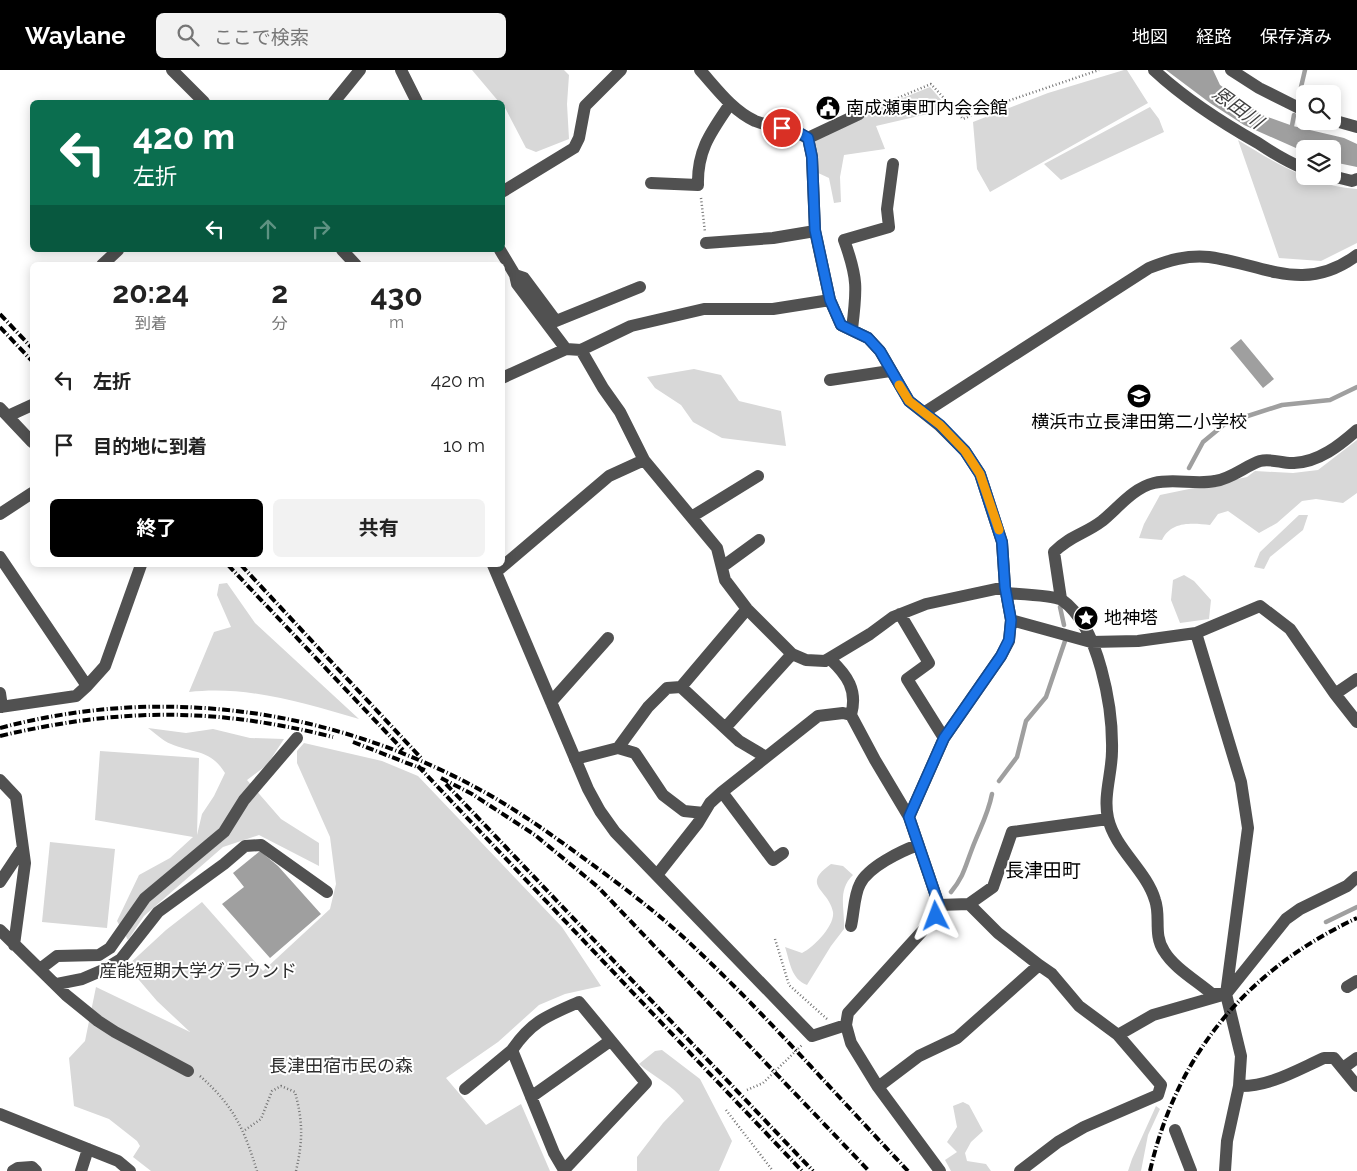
<!DOCTYPE html>
<html lang="ja">
<head>
<meta charset="utf-8">
<style>
	body { margin:0; font-family:Raleway,"Noto Sans JP",sans-serif; background:#f2f2f2; color:#222; height:100vh; display:flex; flex-direction:column; font-size:19px; white-space:nowrap }
	* { box-sizing:border-box; margin:0 }
	p { font-size:16px; color:#767676 }
	.icon { flex:none; width:28px; height:28px; fill:none; stroke:currentColor; stroke-width:2; stroke-linecap:round; stroke-linejoin:round }
	.map { position:relative; flex:1; overflow:hidden }
	.details { position:absolute; left:30px; top:192px; width:475px; height:305px; display:flex; flex-direction:column; background:#fff; border-radius:8px; box-shadow:0 2px 12px #0003 }
	.details>* { flex:none }
	.hud { position:absolute; left:30px; top:30px; width:475px; height:152px; border-radius:8px; box-shadow:0 2px 12px #0003; background:#0b6e4f; color:#fff; overflow:hidden }
	.fabs { position:absolute; left:1296px; top:15px; display:grid; gap:10px }
	.fabs a { display:grid; place-items:center; width:45px; height:45px; border-radius:8px; background:#fff; box-shadow:0 2px 12px #0003; font-size:25px }
	.pin { position:absolute; display:grid; place-items:center; width:42px; height:42px; color:#fff; margin:-21px; border:2px solid #fff; border-radius:50%; box-shadow:0 1px 5px #0007 }
	.me { position:absolute; width:55px; margin:-28px; rotate:357deg; stroke-linejoin:round; filter:drop-shadow(0 0 4px #0008) }
	.turn { display:flex; align-items:center; gap:18px; height:105px; padding:0 20px; font-size:22px }
	.turn .icon { width:65px; height:65px; stroke-width:2.5 }
	.turn b { display:block; font-size:35px; line-height:42px }
	.lanes { display:flex; align-items:center; height:48px; padding:0 20px; background:#0003; justify-content:center; gap:25px; direction:ltr }
	.lanes .off { opacity:.35 }
	.eta { display:flex; justify-content:space-evenly; align-items:center; height:85px; text-align:center }
	.eta b { font-size:30px; font-weight:700; line-height:35px }
	.action { display:flex; gap:10px; margin-top:auto; padding:10px 20px }
	.action a { flex:1; height:58px; border-radius:8px; background:#000; color:#fff; font-size:20px; font-weight:700; line-height:58px; text-align:center }
	.action a+a { background:#f2f2f2; color:#222 }
	ul { padding:0; list-style:none }
	li { display:flex; align-items:center; gap:15px; height:65px; padding:0 20px }
	li div { flex:1 }
	li b { display:block; font-size:19px }
	li em { font-style:normal }
	header { display:flex; align-items:center; gap:30px; box-sizing:border-box; height:70px; padding:0 25px; background:#000; color:#fff }
	header strong { font-size:24px }
	nav { display:flex; gap:28px; margin-inline-start:auto; font-size:18px }
	.search { width:350px; height:45px; background:#f2f2f2; display:flex; align-items:center; gap:12px; box-sizing:border-box; padding:0 18px; border-radius:8px; color:#767676; font-size:19px }
	.map>svg:first-child { display:block }
	.green { fill:#d8d8d8 }
	.water { fill:#9f9f9f }
	.lines { fill:none; stroke-linecap:round; stroke-linejoin:round }
	.stream { stroke:#9f9f9f; stroke-width:4.5 }
	.path { stroke:#737373; stroke-width:2.5; stroke-dasharray:1 2.5; stroke-linecap:butt }
	.minor { stroke:#515151; stroke-width:12 }
	.rail { stroke:#000; stroke-width:4; stroke-dasharray:8 2.5 1 2.5; stroke-linecap:butt }
	.route-casing { stroke:#114b97; stroke-width:12 }
	.route { stroke:#1a73e8; stroke-width:9 }
	.slow { stroke:#f59e0b; stroke-width:9 }
	.labels { text-anchor:middle; stroke-width:4; stroke-linejoin:round; paint-order:stroke }
	.poi-label { font-size:18px; fill:#000; stroke:#fff; text-anchor:start }
	.park-label { font-size:18px; fill:#2f2f2f; stroke:#fff }
	.water-label { font-size:19px; font-style:italic; fill:#404040; stroke:#fff }
	.neighbourhood-label { font-size:19px; fill:#000; stroke:#fff }
</style>
</head>
<body>
<header>
<strong>Waylane</strong>
<div class="search"><svg class="icon" aria-label="search" viewBox="0 0 24 24"><circle cx="10" cy="10" r="6"/><path d="M15 15l6 6"/></svg>ここで検索</div>
<nav><a>地図</a><a>経路</a><a>保存済み</a></nav>
</header>
<div class="map">
<svg width="1357" height="1101" viewBox="0 0 1357 1101">
	<rect width="100%" height="100%" fill="#fff"/>
	<path class="green" d="M472,0h92l5,5 -2,29 2,35 -33,13 -10,-4 -24,-46h-3z
		M1124,0h3l21,33 -158,89 -13,-23 -4,-47 75,-29z
		M930,17l19,22 -73,17 9,23 -41,6 -4,22 1,25 -7,1 -5,-25 -13,-6 -4,-30 61,-32z
		M1150,37l9,12 5,13 -103,48 -17,-16z
		M1238,70c37,23 75,46 119,49v54l-36,18 -42,-3z
		M694,299l27,6 18,26 42,10 5,35 -64,-8 -29,-16 -12,-17 -26,-17 -8,-11z
		M1357,370v53l-14,10 -27,-4 -14,2 -25,22 -18,10 -31,-22 -10,3 -8,11c-18,-2 -39,-4 -48,15l-23,-2 5,-14 16,-29 87,-18 8,-6 38,2 25,-3z
		M1299,445h9l-5,15 -33,27 -6,12 -10,-2 6,-15z
		M1184,505l10,6 17,19 -2,19 -29,4 -9,-23 2,-20z
		M227,513l28,40 104,96c-55,-16 -113,-34 -170,-27l25,-60 17,-5 -14,-32 2,-11z
		M148,658l38,5 27,-4 37,9 34,1 -17,26 -20,15 34,39 38,24v23l-60,-31 -36,12 -79,69 -16,24 -11,-19 22,-46 31,-17 23,-21 -98,-17 5,-69 99,7 -2,77 5,-21 12,-18 11,-23c-15,-24 -30,-19 -54,-29 -8,-3 -16,-11 -23,-16z
		M304,673l78,18 36,15 144,151 39,59 -36,8 -26,11 -41,37 -52,36 40,47 35,-21 29,67h-399l-18,-14 7,-11 -3,-5 -28,-22 -35,-13 -5,-48 16,-17 11,-54 94,45 -33,-31 -30,-35 39,-36 36,-28 61,69 67,-62 6,-25 -6,-47 -33,-74v-12z
		M50,772l65,7 -8,79 -65,-6z
		M831,794l12,2 10,9c-16,15 -8,34 -9,54l-13,17 -24,39c-16,-6 -17,-23 -22,-38l17,6c11,-5 33,-27 31,-41 -4,-23 -33,-26 -2,-48z
		M662,980l38,29 32,62 -13,30h-82v-14l26,-34 21,-22c-11,-16 -30,-24 -45,-37l16,-13z
		M963,1032l6,3 14,26 -12,11 -6,11 2,8 19,3 5,7h-40l-6,-11 12,-8 -10,-10 10,-15 -4,-21z
		M1156,1036l4,3 -12,26 -7,36h-13l4,-12z"/>
	<path class="water" d="M1166,0h47l7,15 42,30 31,11 51,12 13,6v23l-24,-5 -1,-13h-27v3l-61,-27 -34,-22z
		M1241,269l33,40 -11,9 -33,-40z
		M260,781l18,15 43,48 -51,44 -48,-54 22,-17 -11,-14z"/>
	<g class="lines">
		<path class="stream" d="M1298,30l7,-30
			M1291,61l3,-16
			M1189,398l14,-26 23,-19 56,-18 48,-5 27,-13
			M1060,537l4,18
			M999,711l18,-24 9,-36 20,-24 19,-56
			M951,822c13,-16 14,-25 21,-43 7,-19 16,-34 20,-55
			M1326,852l31,-15"/>
		<path class="path" d="M869,40l62,-26 32,35 27,-12 109,-37
			M701,128l4,34
			M775,869l14,46 38,34
			M200,1006c34,30 44,53 57,95
			M747,1020l16,-7 40,-39
			M726,1040l47,61
			M245,1060l16,-11 11,-28 9,-5 14,6c8,30 8,48 1,79"/>
		<path class="minor" d="M172,0l32,32
			M401,0l16,32
			M700,0c17,19 32,40 55,51 18,7 36,7 53,17l4,19 3,74 15,69 11,25 27,13 12,13 29,50 30,24 26,26 15,23 22,68 3,45 6,33 -2,21 -8,15 -57,82 -35,79 30,88 -3,11 -88,97 -2,12 5,18 27,44 62,84
			M1154,0c31,29 67,52 104,73 15,10 30,19 47,26
			M1231,0l28,18 46,23
			M334,32l26,-32
			M1332,50l25,7
			M808,68l51,-24
			M1332,106l20,5 5,-2
			M651,113l47,2c-1,-35 13,-53 32,-81
			M502,122l72,-44 5,-10 6,-32 36,-36
			M706,173l67,-5 42,-7
			M342,180l14,15
			M500,180l15,25 2,9 49,65
			M102,195l16,-15
			M515,205l9,3 32,43 84,-34
			M852,259c5,-40 6,-51 -8,-89l45,-13 -2,-18 6,-45
			M581,280l22,38 17,24 24,48
			M502,308l64,-29 15,1 50,-24 73,-17h69l57,-9
			M830,310l60,-9
			M0,338l32,34
			M925,342l224,-144c20,-8 38,-13 60,-11 54,7 95,38 148,-2
			M8,346l24,-11
			M0,444l32,-21
			M693,446l65,-40
			M0,487l87,129
			M493,495l95,224 12,22 15,21 197,204 34,-11
			M722,497l37,-27
			M496,502l113,-96 35,-16 73,88 8,32 22,29 45,45 14,6 19,1 45,-27 23,-17 33,-13 79,-17
			M1006,523c12,1 48,2 56,7 37,26 51,108 50,151 0,22 -9,45 -4,67 7,31 38,52 47,82 6,16 -2,35 9,51 10,17 33,30 48,43h14l60,-75 14,-10 47,-23 10,-9
			M1061,529l-7,-47c17,-17 31,-18 48,-31 16,-13 31,-33 52,-38 20,-5 41,2 61,-2 16,-2 32,-16 45,-20 12,-3 23,3 34,2 25,-1 46,-18 63,-33
			M900,544l29,49 -22,16 37,59
			M1196,563l64,-27 30,23 45,65 22,28
			M830,589c17,16 28,31 21,56l24,45 34,57
			M681,617l66,-78
			M0,623l2,14
			M1335,624l22,-15
			M551,632l57,-64
			M0,637l76,-11 11,-10 18,-20 36,-101
			M725,658l67,-74
			M618,678l17,5 28,42 21,16 20,2
			M575,689l43,-11 30,-41 19,-19 14,-1 58,54 27,16
			M0,710l16,17 9,66 -11,82
			M722,722l51,68 10,-7
			M657,805l41,-52 12,-20 12,-11 96,-76 25,-3 8,2
			M0,812l22,-33
			M969,834l29,29 41,32
			M939,835l30,-1 24,-17 19,-55 96,-13
			M851,856c3,-13 3,-31 9,-42 8,-17 41,-33 58,-39
			M0,860l66,65 32,26 17,11 73,39
			M40,899l17,-13 42,-1 11,-7 35,-50 79,-66 20,-32 53,-62
			M57,914l25,-5 21,-9 18,-11 37,-47 66,-48 21,-18 16,-1 66,47
			M1347,917l10,-6
			M1226,924l15,62 -2,30
			M1343,998l14,-10
			M878,1017l41,-31 38,-18 82,-73 13,9 27,32 39,29 35,-20 73,-21 22,-166 -7,-46 -45,-149 -58,8 -47,1 -80,-22
			M465,1019l47,-39
			M531,1027l79,-56
			M0,1044l118,47 12,10
			M1175,1060l16,41
			M564,1100l82,-87 -67,-81c-32,14 -47,19 -67,48l42,103 10,17 1,1
			M13,1101l5,-3 14,-1 4,4
			M81,1101l7,-22
			M1020,1101l38,-29 26,-15 74,-32 3,-10 -43,-50
			M1225,1101l2,-30 12,-55c30,1 58,-16 85,-28h10l23,28"/>
		<path class="rail" d="M0,244l32,34
			M0,257l32,34
			M228,495l175,185
			M241,495l181,194
			M0,658c161,-43 328,-20 475,59 36,19 70,43 103,67 41,30 82,60 118,95 74,70 142,148 212,222
			M0,666c119,-28 214,-29 333,1
			M353,672l72,28
			M418,696l384,405
			M441,708l31,16 63,41 63,52 271,284
			M446,714l367,387
			M1150,1101c27,-118 98,-202 207,-253"/>
	</g>
	<g class="lines">
		<defs>
			<path id="route" d="M782,58l14,3 12,7 4,19 3,73 15,70 11,25 27,13 12,13 29,50 31,24 25,26 15,23 22,68 3,45 6,33 -2,20 -8,16 -57,82 -35,79 30,88 -3,11"/>
		</defs>
		<use href="#route" class="route-casing"/>
		<use href="#route" class="route"/>
		<path class="slow" d="M899,315l10,16 31,24 25,26 15,23 19,56"/>
	</g>
	<defs>
		<symbol id="civic-disc" viewBox="-11 -11 22 22"><circle r="9.5" fill="#000" stroke="#fff"/><path d="M-.6-6.5H3V-4.5H.6V-3L4-1V1h2V6H-6V1h2V-1L-.6-3ZM-1.2 2.5V6h2.4V2.5Z" fill="#fff"/></symbol>
		<symbol id="school-disc" viewBox="-11 -11 22 22"><circle r="9.5" fill="#000" stroke="#fff"/><path d="M0-5L7-2L0 1L-7-2ZM-4 1L0 2.5L4 1V4Q0 6-4 4Z" fill="#fff"/></symbol>
		<symbol id="sight-disc" viewBox="-11 -11 22 22"><circle r="9.5" fill="#000" stroke="#fff"/><path d="M0-6L1.8-2.2L6-1.7L2.9 1.2L3.7 5.4L0 3.3L-3.7 5.4L-2.9 1.2L-6-1.7L-1.8-2.2Z" fill="#fff"/></symbol>
	</defs>
	<g fill-rule="evenodd">
		<use href="#civic-disc" x="814" y="24" width="28" height="28"/>
		<use href="#school-disc" x="1125" y="312" width="28" height="28"/>
		<use href="#sight-disc" x="1072" y="534" width="28" height="28"/>
	</g>
	<g class="labels">
		<g class="poi-label">
			<text x="846" y="44">南成瀬東町内会会館</text>
			<text x="1139" y="358" text-anchor="middle">横浜市立長津田第二小学校</text>
			<text x="1104" y="554">地神塔</text>
		</g>
		<g class="park-label">
			<text x="198" y="907">産能短期大学グラウンド</text>
			<text x="341" y="1002">長津田宿市民の森</text>
		</g>
		<g class="water-label">
			<text transform="translate(1238 37) rotate(36)" y="7">恩田川</text>
		</g>
		<g class="neighbourhood-label">
			<text x="1043" y="807">長津田町</text>
		</g>
	</g>
</svg>
<div class="fabs">
<a><svg class="icon" aria-label="search" viewBox="0 0 24 24"><circle cx="10" cy="10" r="6"/><path d="M15 15l6 6"/></svg></a>
<a><svg class="icon" aria-label="layers" viewBox="0 0 24 24"><path d="M12 4l9 5-9 5-9-5zM3 14l9 5 9-5"/></svg></a>
</div>
<div class="pin" style="left:782px;top:58px;background:#d93025"><svg class="icon" aria-label="arrive" viewBox="0 0 24 24"><path d="M6 21V4h12l-3 4 3 4H6"/></svg></div>
<svg class="me" style="left:936px;top:846px" viewBox="-20 -20 40 40"><path d="M0-17L14 15 0 8-14 15z" fill="#1a73e8" stroke="#fff" stroke-width="4"/></svg>
<div class="hud">
<div class="turn"><svg class="icon" aria-label="left" viewBox="0 0 24 24"><path d="M17 20v-9H6M10 6l-5 5 5 5"/></svg><div><b>420 m</b>左折</div></div>
<div class="lanes"><svg class="icon" aria-label="left" viewBox="0 0 24 24"><path d="M17 20v-9H6M10 6l-5 5 5 5"/></svg><svg class="icon off" aria-label="ahead" viewBox="0 0 24 24"><path d="M12 20V5M6 11l6-6 6 6"/></svg><svg class="icon off" aria-label="right" viewBox="0 0 24 24"><path d="M7 20v-9h11M14 6l5 5-5 5"/></svg></div>
</div>
<section class="details">
<div class="eta">
<div><b>20:24</b><p>到着</p></div>
<div><b>2</b><p>分</p></div>
<div><b>430</b><p>m</p></div>
</div>
<ul>
<li><svg class="icon" aria-label="left" viewBox="0 0 24 24"><path d="M17 20v-9H6M10 6l-5 5 5 5"/></svg><div><b>左折</b></div><em>420 m</em></li>
<li><svg class="icon" aria-label="arrive" viewBox="0 0 24 24"><path d="M6 21V4h12l-3 4 3 4H6"/></svg><div><b>目的地に到着</b></div><em>10 m</em></li>
</ul>
<div class="action"><a>終了</a><a>共有</a></div>
</section>
</div>
</body>
</html>
